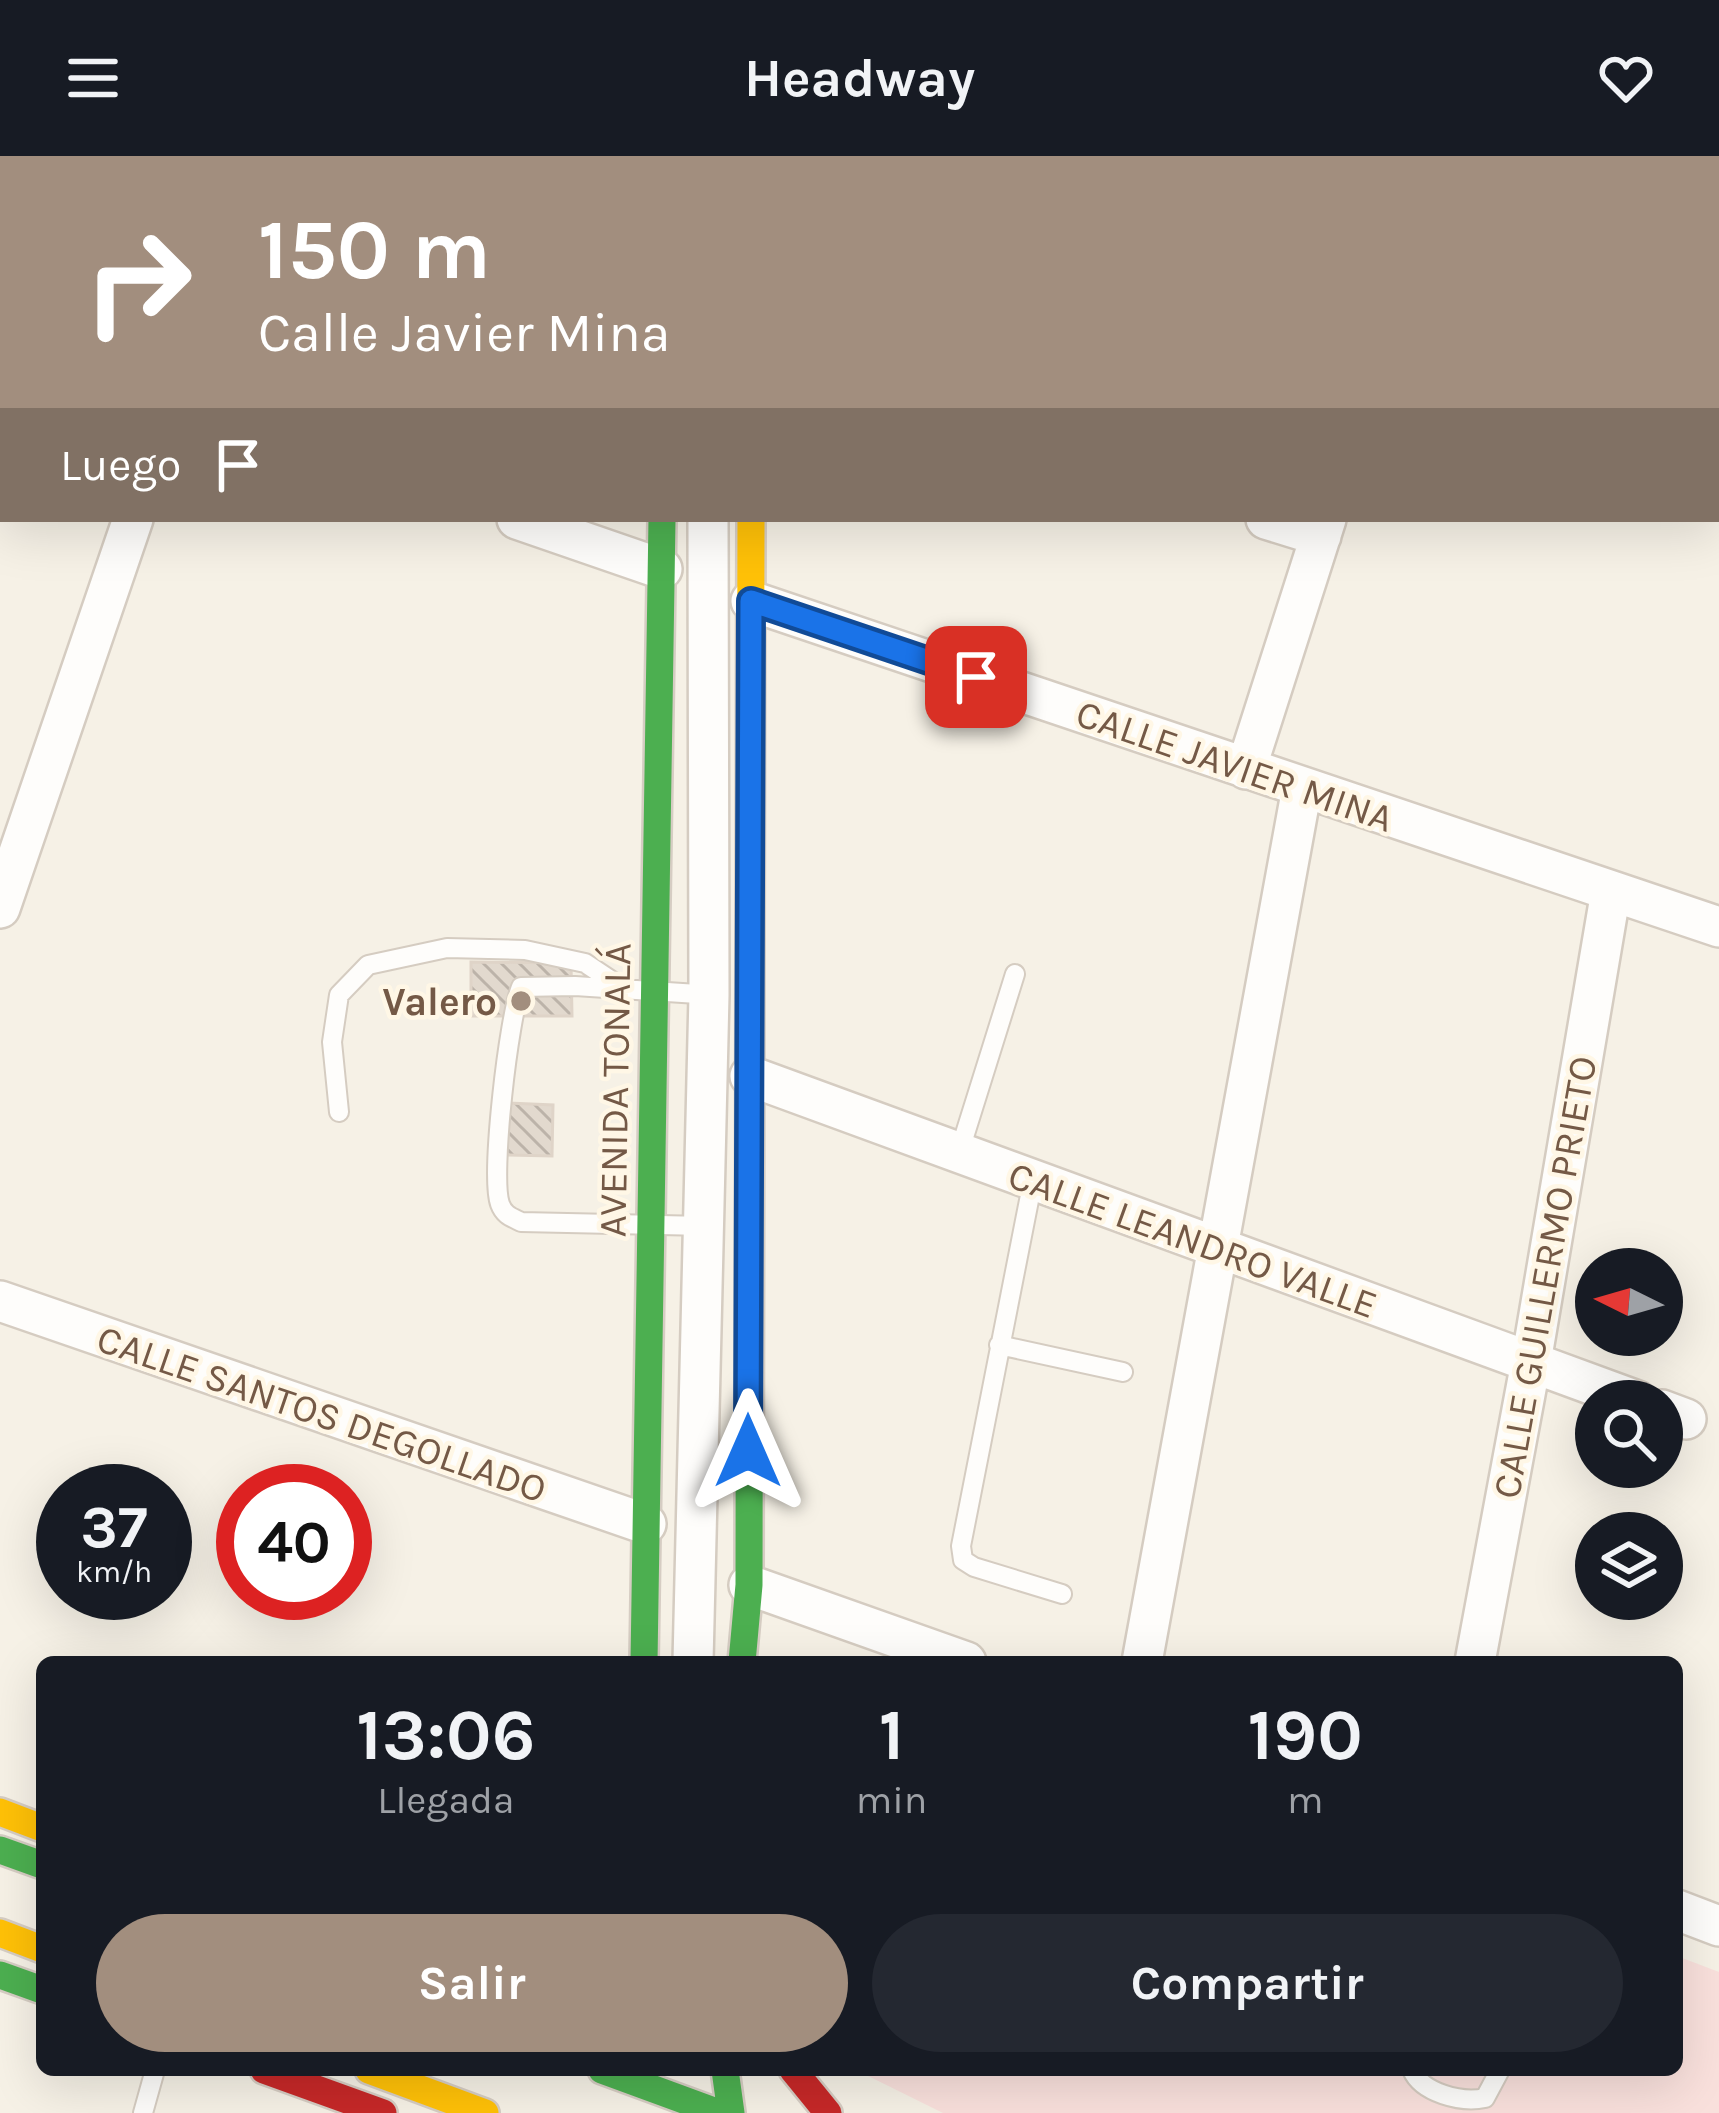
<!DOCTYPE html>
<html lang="es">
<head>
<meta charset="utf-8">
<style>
	body { margin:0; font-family:Karla,sans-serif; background:#242831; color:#f1f3f6; height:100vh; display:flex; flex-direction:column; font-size:45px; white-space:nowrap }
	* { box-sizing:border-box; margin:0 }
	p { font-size:39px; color:#9ea1a6 }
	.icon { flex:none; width:66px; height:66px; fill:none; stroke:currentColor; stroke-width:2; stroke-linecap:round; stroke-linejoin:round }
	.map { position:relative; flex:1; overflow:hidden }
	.drawer { position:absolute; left:36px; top:1500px; width:1647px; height:420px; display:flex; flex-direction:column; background:#171b24; border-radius:18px; box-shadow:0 12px 48px #0002 }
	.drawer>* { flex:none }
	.guide { position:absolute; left:0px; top:0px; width:1719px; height:366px; box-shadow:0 12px 48px #0002; background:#a28e7e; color:#fff; overflow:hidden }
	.needle { width:78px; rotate:275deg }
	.controls { position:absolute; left:1575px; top:1092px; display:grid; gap:24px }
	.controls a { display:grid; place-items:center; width:108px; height:108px; border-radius:50%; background:#171b24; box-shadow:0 12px 48px #0002; font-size:60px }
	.speed { position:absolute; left:36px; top:1308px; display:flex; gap:24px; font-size:60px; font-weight:700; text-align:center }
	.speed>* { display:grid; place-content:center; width:156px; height:156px; border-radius:50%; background:#171b24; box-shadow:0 12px 48px #0002; line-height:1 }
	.speed small { font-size:30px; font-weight:400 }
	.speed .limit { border:18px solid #d22; background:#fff; color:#111 }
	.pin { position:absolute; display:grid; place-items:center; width:102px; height:102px; color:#fff; margin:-51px; border-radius:24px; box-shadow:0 6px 18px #0006 }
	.me { position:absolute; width:132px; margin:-66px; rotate:0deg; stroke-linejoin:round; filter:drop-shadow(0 0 9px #0008) }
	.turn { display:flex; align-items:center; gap:42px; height:252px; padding:0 60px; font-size:54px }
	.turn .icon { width:156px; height:156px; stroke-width:2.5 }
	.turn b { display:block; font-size:84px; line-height:102px }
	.then { display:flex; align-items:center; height:114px; padding:0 60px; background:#0003; gap:24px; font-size:45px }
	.eta { display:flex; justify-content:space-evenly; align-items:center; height:204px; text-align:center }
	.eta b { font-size:72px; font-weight:700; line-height:84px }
	.button { display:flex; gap:24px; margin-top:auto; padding:24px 60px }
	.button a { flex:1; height:138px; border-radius:72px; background:#a28e7e; color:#fff; font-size:48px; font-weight:700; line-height:138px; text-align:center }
	.button a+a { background:#242831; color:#f1f3f6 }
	header { display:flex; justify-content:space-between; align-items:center; height:156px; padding:0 60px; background:#171b24; font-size:54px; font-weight:700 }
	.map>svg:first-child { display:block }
	.medical { fill:#f9e0dc }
	.building { fill:url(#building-back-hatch); stroke:#dfd4c8; stroke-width:3 }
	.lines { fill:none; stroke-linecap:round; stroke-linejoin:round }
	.lane-casing { stroke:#d5ccc1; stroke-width:22 }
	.street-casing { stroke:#d5ccc1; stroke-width:44 }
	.fast-casing { stroke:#d6cdc3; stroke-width:32 }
	.slow-casing { stroke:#d6cdc3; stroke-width:32 }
	.jam-casing { stroke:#d6cdc3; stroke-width:32 }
	.lane { stroke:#fefdfb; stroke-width:18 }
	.street { stroke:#fefdfb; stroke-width:39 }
	.fast { stroke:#4caf50; stroke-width:27 }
	.slow { stroke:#ffc107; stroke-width:27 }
	.jam { stroke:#c62828; stroke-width:27 }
	.route-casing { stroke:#114b97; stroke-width:30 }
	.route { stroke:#1a73e8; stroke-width:21 }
	.poi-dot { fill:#a28e7e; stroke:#fff7e6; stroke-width:4.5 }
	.labels { text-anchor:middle; stroke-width:9; stroke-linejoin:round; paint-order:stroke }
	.street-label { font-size:39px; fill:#745946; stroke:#fff7e6 }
	.poi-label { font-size:39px; font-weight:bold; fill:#745946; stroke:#fff7e6; text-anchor:end }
</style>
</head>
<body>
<header><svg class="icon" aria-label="menu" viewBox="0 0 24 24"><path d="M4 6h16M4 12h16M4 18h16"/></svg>Headway<svg class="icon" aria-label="heart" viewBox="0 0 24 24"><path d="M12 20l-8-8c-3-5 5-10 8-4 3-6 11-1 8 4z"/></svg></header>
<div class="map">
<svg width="1719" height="1957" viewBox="0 0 1719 1957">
	<defs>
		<pattern id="building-back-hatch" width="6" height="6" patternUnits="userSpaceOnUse" patternTransform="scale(3)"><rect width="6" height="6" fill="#e2d9ce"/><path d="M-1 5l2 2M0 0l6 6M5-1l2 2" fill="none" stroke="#bcb3a9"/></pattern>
	</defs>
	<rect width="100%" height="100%" fill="#f6f1e6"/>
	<path class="medical" d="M1677,1800l42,16v141h-776l-87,-43h821z"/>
	<path class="building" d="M471,806l100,1 1,53h-101z
		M507,947l46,2 -1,51 -46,-1z"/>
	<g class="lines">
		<defs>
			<path id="lane" d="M339,956l-7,-70 7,-47 29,-30 79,-17 78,2 60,13 39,26
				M959,997l56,-179
				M1033,1024l-72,366 2,14 11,7 88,27
				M706,1070l-185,-4c-10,-5 -17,-7 -21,-18 -10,-28 9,-189 21,-217l54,-1 138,9
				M999,1189l124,27
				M1412,1914c10,23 49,33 73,28l15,-28
				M143,1957l12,-43"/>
			<path id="street" d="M707,0v3
				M256,3l1,-3
				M0,184l3,1
				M1716,338l3,1
				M517,363l145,50
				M1266,363l55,17
				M751,445l968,326
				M1246,613l80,-250
				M0,752l133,-389
				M750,920l887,325
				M0,1145l646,223
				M1662,1254l24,9
				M749,1429l217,77
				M693,1506l16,-667 -1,-476
				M1142,1506l160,-874
				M1475,1506l56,-300 80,-471
				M1677,1754l42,16"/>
			<path id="fast" d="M644,1506l18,-1143
				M742,1506l7,-77 1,-647
				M0,1694l42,15
				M0,1819l42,15
				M602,1914l117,43
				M725,1914l6,43"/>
			<path id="slow" d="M748,0v3
				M750,782l1,-419
				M0,1656l42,16
				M0,1777l42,16
				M369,1914l116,43"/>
			<path id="jam" d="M664,0v3
				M264,1914l119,43
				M793,1914l35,43"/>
		</defs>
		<use href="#lane" class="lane-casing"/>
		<use href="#street" class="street-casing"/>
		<use href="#fast" class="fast-casing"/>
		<use href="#slow" class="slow-casing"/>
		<use href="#jam" class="jam-casing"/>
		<use href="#lane" class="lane"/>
		<use href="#street" class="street"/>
		<use href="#fast" class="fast"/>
		<use href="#slow" class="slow"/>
		<use href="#jam" class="jam"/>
	</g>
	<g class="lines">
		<defs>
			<path id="route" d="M748,1295l3,-850 225,76"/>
		</defs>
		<use href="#route" class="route-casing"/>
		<use href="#route" class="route"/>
	</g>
	<circle class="poi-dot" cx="521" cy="845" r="12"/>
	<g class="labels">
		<g class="street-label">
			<text transform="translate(1235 609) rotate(19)" y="14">CALLE JAVIER MINA</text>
			<text transform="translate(614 934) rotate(-89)" y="14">AVENIDA TONALÁ</text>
			<text transform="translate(1193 1083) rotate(20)" y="14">CALLE LEANDRO VALLE</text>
			<text transform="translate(1544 1121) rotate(-80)" y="14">CALLE GUILLERMO PRIETO</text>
			<text transform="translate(322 1257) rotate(19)" y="14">CALLE SANTOS DEGOLLADO</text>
		</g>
		<g class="poi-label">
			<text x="497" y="859">Valero</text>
		</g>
	</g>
</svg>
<div class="controls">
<a><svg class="needle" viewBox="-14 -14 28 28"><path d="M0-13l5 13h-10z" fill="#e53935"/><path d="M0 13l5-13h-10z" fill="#9ea1a6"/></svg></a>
<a><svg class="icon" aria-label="search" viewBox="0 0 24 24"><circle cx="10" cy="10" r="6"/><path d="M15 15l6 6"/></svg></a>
<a><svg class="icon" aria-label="layers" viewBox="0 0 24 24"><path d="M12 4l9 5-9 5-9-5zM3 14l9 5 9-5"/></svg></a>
</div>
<div class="speed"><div>37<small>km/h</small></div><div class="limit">40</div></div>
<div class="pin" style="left:976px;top:521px;background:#d93025"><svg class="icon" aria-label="arrive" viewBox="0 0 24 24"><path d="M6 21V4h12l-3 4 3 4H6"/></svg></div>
<svg class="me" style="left:748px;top:1295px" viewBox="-20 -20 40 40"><path d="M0-17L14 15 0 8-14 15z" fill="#1a73e8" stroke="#fff" stroke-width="4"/></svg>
<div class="guide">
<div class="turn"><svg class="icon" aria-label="right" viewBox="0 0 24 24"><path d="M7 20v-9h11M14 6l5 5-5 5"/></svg><div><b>150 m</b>Calle Javier Mina</div></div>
<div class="then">Luego<svg class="icon" aria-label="arrive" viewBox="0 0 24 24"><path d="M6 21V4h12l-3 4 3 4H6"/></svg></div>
</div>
<section class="drawer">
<div class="eta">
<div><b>13:06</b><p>Llegada</p></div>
<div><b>1</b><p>min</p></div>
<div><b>190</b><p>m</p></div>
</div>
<div class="button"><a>Salir</a><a>Compartir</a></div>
</section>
</div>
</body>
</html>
